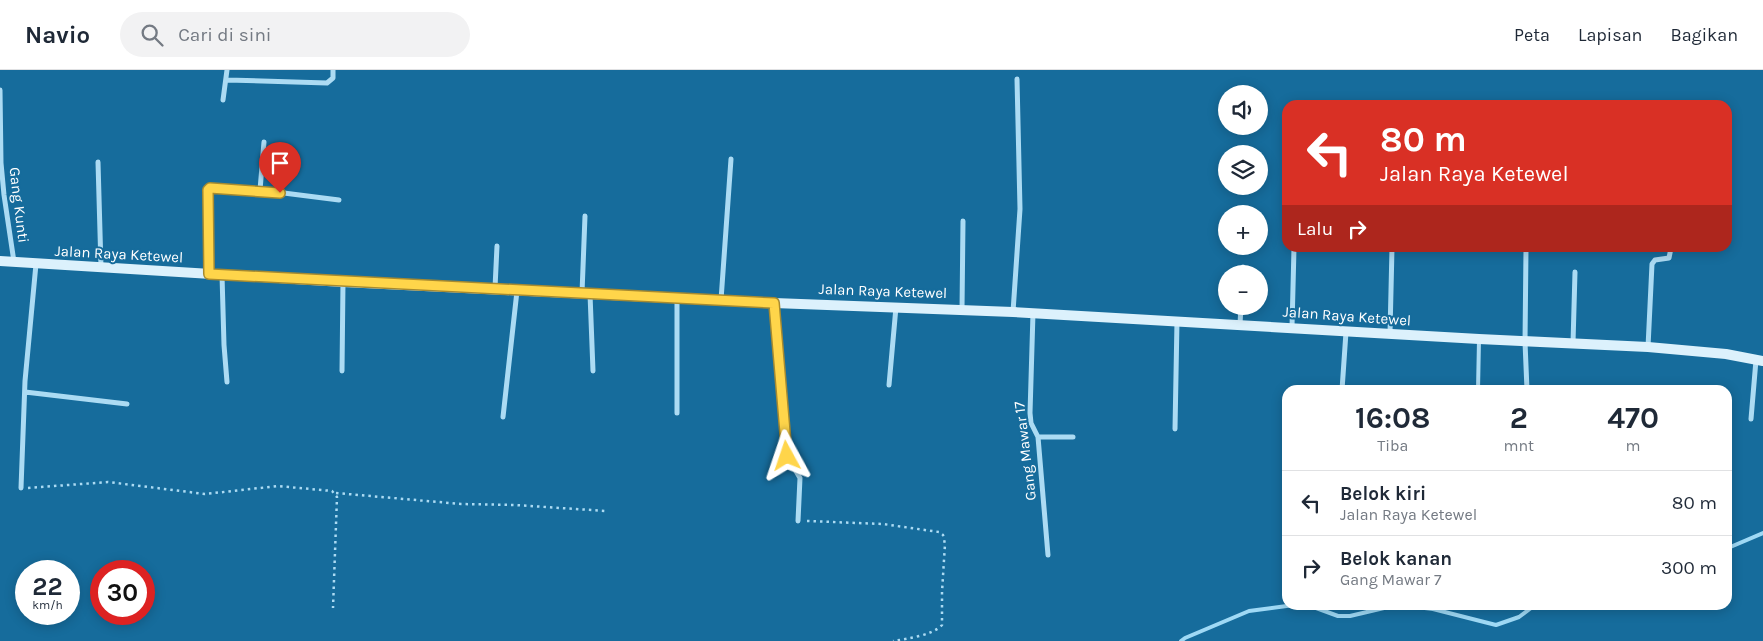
<!DOCTYPE html>
<html lang="id">
<head>
<meta charset="utf-8">
<style>
	body { margin:0; font-family:Karla,sans-serif; background:#f2f2f3; color:#1f2937; height:100vh; display:flex; flex-direction:column; font-size:19px; white-space:nowrap }
	* { box-sizing:border-box; margin:0 }
	p { font-size:16px; color:#747a83 }
	.icon { flex:none; width:28px; height:28px; fill:none; stroke:currentColor; stroke-width:2; stroke-linecap:round; stroke-linejoin:round }
	.map { position:relative; flex:1; overflow:hidden }
	.panel { position:absolute; left:1282px; top:315px; width:450px; height:225px; display:flex; flex-direction:column; background:#fff; border-radius:15px; box-shadow:0 2px 12px #0003 }
	.panel>* { flex:none }
	.hud { position:absolute; left:1282px; top:30px; width:450px; height:152px; border-radius:15px; box-shadow:0 2px 12px #0003; background:#d93025; color:#fff; overflow:hidden }
	.controls { position:absolute; left:1218px; top:15px; display:grid; gap:10px }
	.controls a { display:grid; place-items:center; width:50px; height:50px; border-radius:50%; background:#fff; box-shadow:0 2px 12px #0003; font-size:25px }
	.speed { position:absolute; left:15px; top:490px; display:flex; gap:10px; font-size:25px; font-weight:700; text-align:center }
	.speed>* { display:grid; place-content:center; width:65px; height:65px; border-radius:50%; background:#fff; box-shadow:0 2px 12px #0003; line-height:1 }
	.speed small { font-size:12px; font-weight:400 }
	.speed .limit { border:8px solid #d22; background:#fff; color:#111 }
	.pin { position:absolute; display:grid; place-items:center; width:42px; height:42px; color:#fff; margin:-51px -21px; border-radius:50% 50% 50% 0; rotate:-45deg; box-shadow:0 0 5px #0007 }
	.pin .icon { rotate:45deg }
	.me { position:absolute; width:55px; margin:-28px; rotate:355deg; stroke-linejoin:round; filter:drop-shadow(0 0 4px #0008) }
	.turn { display:flex; align-items:center; gap:18px; height:105px; padding:0 15px; font-size:22px }
	.turn .icon { width:65px; height:65px; stroke-width:2.5 }
	.turn b { display:block; font-size:35px; line-height:42px }
	.then { display:flex; align-items:center; height:48px; padding:0 15px; background:#0003; gap:10px; font-size:19px }
	.eta { display:flex; justify-content:space-evenly; align-items:center; height:85px; text-align:center }
	.eta b { font-size:30px; font-weight:700; line-height:35px }
	ul { padding:0; list-style:none }
	li { display:flex; align-items:center; gap:15px; height:65px; padding:0 15px; border-top:1px solid #e0e1e3 }
	li div { flex:1 }
	li b { display:block; font-size:19px }
	li em { font-style:normal }
	header { display:flex; align-items:center; gap:30px; box-sizing:border-box; height:70px; padding:0 25px; background:#fff; border-bottom:1px solid #e0e1e3 }
	header strong { font-size:24px }
	nav { display:flex; gap:28px; margin-inline-start:auto; font-size:18px }
	.search { width:350px; height:45px; background:#f2f2f3; display:flex; align-items:center; gap:12px; box-sizing:border-box; padding:0 18px; border-radius:28px; color:#747a83; font-size:19px }
	.map>svg:first-child { display:block }
	.lines { fill:none; stroke-linecap:round; stroke-linejoin:round }
	.stream { stroke:#9fd9f5; stroke-width:4 }
	.path { stroke:#acdbf3; stroke-width:2.5; stroke-dasharray:2.5 4; stroke-linecap:butt }
	.service { stroke:#acdbf3; stroke-width:4 }
	.minor { stroke:#acdbf3; stroke-width:5 }
	.secondary { stroke:#dcf1fc; stroke-width:10 }
	.route-casing { stroke:#a68a30; stroke-width:12 }
	.route { stroke:#ffd54a; stroke-width:9 }
	.labels { text-anchor:middle; stroke-width:4; stroke-linejoin:round; paint-order:stroke }
	.street-label { font-size:15px; fill:#fff; stroke:#166c9c }
</style>
</head>
<body>
<header>
<strong>Navio</strong>
<div class="search"><svg class="icon" aria-label="search" viewBox="0 0 24 24"><circle cx="10" cy="10" r="6"/><path d="M15 15l6 6"/></svg>Cari di sini</div>
<nav><a>Peta</a><a>Lapisan</a><a>Bagikan</a></nav>
</header>
<div class="map">
<svg width="1763" height="571" viewBox="0 0 1763 571">
	<rect width="100%" height="100%" fill="#166c9c"/>
	<g class="lines">
		<path class="stream" d="M1728,478l35,-15
			M1308,535l30,11h12l34,-8 24,-2 25,3 63,16 23,-8 16,-12
			M1181,571l4,-3 64,-27 45,-6"/>
		<path class="path" d="M28,418l80,-6 97,12 73,-8 54,5 5,6 -4,111
			M336,423l125,11 54,1 91,6
			M807,451l76,3 56,8 4,3 2,9 -3,48v33c-9,10 -35,14 -49,16"/>
		<path class="service" d="M1478,320l1,-50"/>
		<path class="minor" d="M227,10l100,3 6,-5v-8
			M0,20l1,73 3,32 10,67
			M223,30l4,-30
			M98,92l3,105
			M260,120l4,-48
			M1526,179l-1,93 2,48
			M209,203l-1,-83 2,-2 50,2 79,10
			M1243,204v-7
			M222,205l2,70 3,37
			M495,218l2,-42
			M582,223l3,-77
			M590,224l3,77
			M677,229v114
			M721,230l10,-141
			M774,233l13,153 13,22 -2,43
			M962,240l1,-89
			M1013,242l7,-103 -3,-130
			M1033,243l-3,100 1,10 7,14 10,118
			M1240,254l1,-18
			M1292,257l2,-79
			M1390,263l2,-85
			M1573,273l2,-71
			M1648,277l4,-83 3,-4 14,-2 2,-10
			M342,301l1,-89
			M889,315l7,-78
			M1342,320l4,-58
			M25,322l102,12
			M503,347l14,-126
			M1751,349l5,-59
			M1175,359l2,-108
			M1038,367h35
			M21,418l4,-107 11,-117"/>
		<path class="secondary" d="M0,191l343,21 431,21 239,9 466,27 169,8 78,7 37,7"/>
	</g>
	<g class="lines">
		<defs>
			<path id="route" d="M280,123l-70,-5 -2,2 1,84 565,29 13,153"/>
		</defs>
		<use href="#route" class="route-casing"/>
		<use href="#route" class="route"/>
	</g>
	<g class="labels">
		<g class="street-label">
			<text transform="translate(19 135) rotate(83)" y="5">Gang Kunti</text>
			<text transform="translate(119 184) rotate(3)" y="5">Jalan Raya Ketewel</text>
			<text transform="translate(883 221) rotate(2)" y="5">Jalan Raya Ketewel</text>
			<text transform="translate(1347 246) rotate(4)" y="5">Jalan Raya Ketewel</text>
			<text transform="translate(1025 381) rotate(-97)" y="5">Gang Mawar 17</text>
		</g>
	</g>
</svg>
<div class="controls">
<a><svg class="icon" aria-label="sound" viewBox="0 0 24 24"><path d="M4 9h4l5-4v14l-5-4H4zM17 9q2 3 0 6"/></svg></a>
<a><svg class="icon" aria-label="layers" viewBox="0 0 24 24"><path d="M12 4l9 5-9 5-9-5zM3 14l9 5 9-5"/></svg></a>
<a>+</a>
<a>−</a>
</div>
<div class="speed"><div>22<small>km/h</small></div><div class="limit">30</div></div>
<div class="pin" style="left:280px;top:123px;background:#d93025"><svg class="icon" aria-label="arrive" viewBox="0 0 24 24"><path d="M6 21V4h12l-3 4 3 4H6"/></svg></div>
<svg class="me" style="left:787px;top:386px" viewBox="-20 -20 40 40"><path d="M0-17L14 15 0 8-14 15z" fill="#ffd54a" stroke="#fff" stroke-width="4"/></svg>
<div class="hud">
<div class="turn"><svg class="icon" aria-label="left" viewBox="0 0 24 24"><path d="M17 20v-9H6M10 6l-5 5 5 5"/></svg><div><b>80 m</b>Jalan Raya Ketewel</div></div>
<div class="then">Lalu<svg class="icon" aria-label="right" viewBox="0 0 24 24"><path d="M7 20v-9h11M14 6l5 5-5 5"/></svg></div>
</div>
<section class="panel">
<div class="eta">
<div><b>16:08</b><p>Tiba</p></div>
<div><b>2</b><p>mnt</p></div>
<div><b>470</b><p>m</p></div>
</div>
<ul>
<li><svg class="icon" aria-label="left" viewBox="0 0 24 24"><path d="M17 20v-9H6M10 6l-5 5 5 5"/></svg><div><b>Belok kiri</b><p>Jalan Raya Ketewel</p></div><em>80 m</em></li>
<li><svg class="icon" aria-label="right" viewBox="0 0 24 24"><path d="M7 20v-9h11M14 6l5 5-5 5"/></svg><div><b>Belok kanan</b><p>Gang Mawar 7</p></div><em>300 m</em></li>
</ul>
</section>
</div>
</body>
</html>
